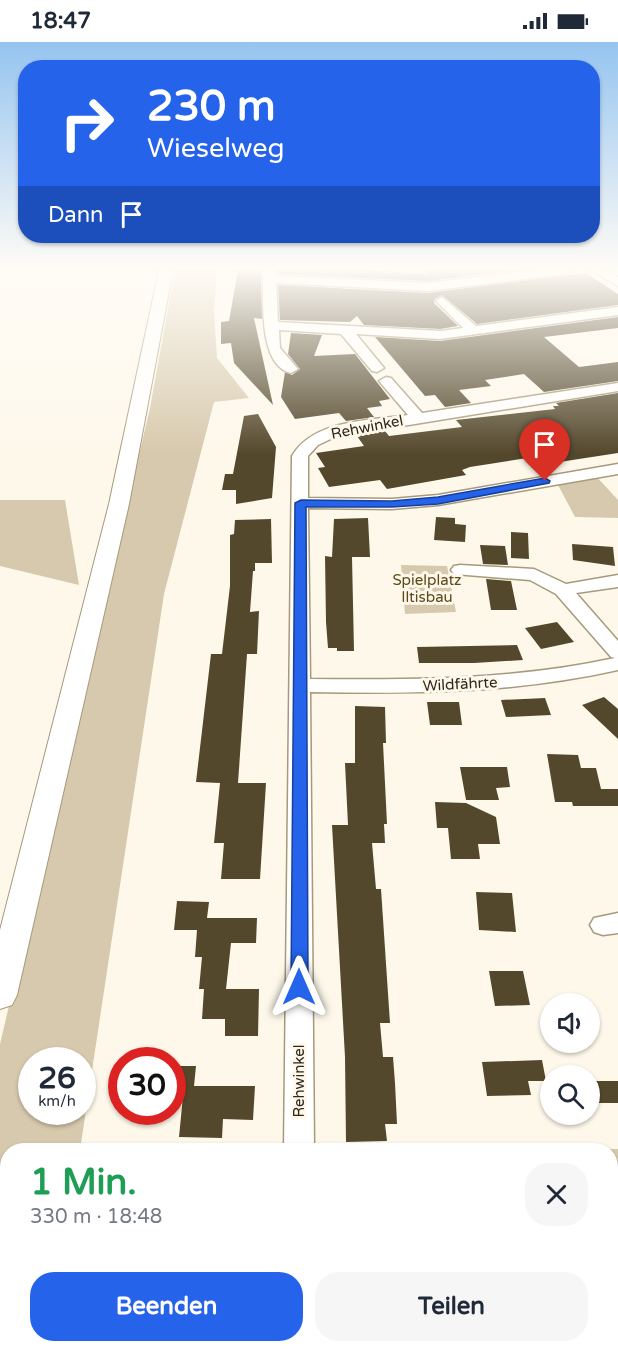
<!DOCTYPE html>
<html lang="de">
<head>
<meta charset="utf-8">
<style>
	body { margin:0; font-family:"Varela Round",sans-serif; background:#f6f6f7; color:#1f2937; height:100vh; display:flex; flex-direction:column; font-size:22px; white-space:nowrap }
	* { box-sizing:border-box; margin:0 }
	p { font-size:20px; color:#747a83 }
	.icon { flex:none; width:33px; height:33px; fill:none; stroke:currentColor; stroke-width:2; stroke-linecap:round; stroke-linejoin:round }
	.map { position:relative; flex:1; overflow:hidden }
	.side { position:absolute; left:0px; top:1101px; width:618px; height:210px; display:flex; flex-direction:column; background:#fff; border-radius:24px 24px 0 0; box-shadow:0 2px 4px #0004 }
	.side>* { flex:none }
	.guide { position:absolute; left:18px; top:18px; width:582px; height:183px; border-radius:24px; box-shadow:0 2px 4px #0004; background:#2563eb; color:#fff; overflow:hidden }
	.tools { position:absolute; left:540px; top:951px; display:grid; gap:12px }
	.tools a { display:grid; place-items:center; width:60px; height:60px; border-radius:50%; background:#fff; box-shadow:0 2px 4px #0004; font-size:30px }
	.speed { position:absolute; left:18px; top:1005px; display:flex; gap:12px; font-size:30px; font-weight:700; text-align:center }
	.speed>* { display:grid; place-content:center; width:78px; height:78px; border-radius:50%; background:#fff; box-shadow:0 2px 4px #0004; line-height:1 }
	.speed small { font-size:15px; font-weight:400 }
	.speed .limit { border:9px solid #d22; background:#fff; color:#111 }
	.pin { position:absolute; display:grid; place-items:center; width:51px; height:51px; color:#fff; margin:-62px -26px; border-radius:50% 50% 50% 0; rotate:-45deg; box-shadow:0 0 6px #0007 }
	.pin .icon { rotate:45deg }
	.me { position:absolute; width:66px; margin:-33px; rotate:0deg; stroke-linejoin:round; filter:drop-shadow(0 0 4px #0008) }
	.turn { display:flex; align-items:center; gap:21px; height:126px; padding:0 30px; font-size:27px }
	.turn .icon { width:78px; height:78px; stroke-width:2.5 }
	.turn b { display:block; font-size:42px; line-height:51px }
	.then { display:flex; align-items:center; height:57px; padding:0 30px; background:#0003; gap:12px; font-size:22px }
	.round { display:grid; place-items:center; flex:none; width:63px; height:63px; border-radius:24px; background:#f6f6f7 }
	.headline { display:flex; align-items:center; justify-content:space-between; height:102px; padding:0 30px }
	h1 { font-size:36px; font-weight:700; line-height:45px; color:#1e9e55 }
	.action { display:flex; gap:12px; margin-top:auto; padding:12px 30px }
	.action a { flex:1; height:69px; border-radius:24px; background:#2563eb; color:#fff; font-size:24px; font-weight:700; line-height:69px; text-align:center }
	.action a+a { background:#f6f6f7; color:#1f2937 }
	.status { display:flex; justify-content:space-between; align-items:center; height:42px; padding:0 30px; background:#fff; direction:ltr }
	.status svg { height:16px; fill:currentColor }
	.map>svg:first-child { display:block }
	.green { fill:#d7c9ad; fill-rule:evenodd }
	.building { fill:#54482c }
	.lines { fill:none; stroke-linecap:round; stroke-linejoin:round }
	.minor-casing { stroke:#a7997b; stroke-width:3 }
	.major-casing { stroke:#a7997b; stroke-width:2 }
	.minor { fill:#fff; fill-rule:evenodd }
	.major { fill:#fff; fill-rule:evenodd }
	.route { fill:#2563eb; stroke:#184099; stroke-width:1.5 }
	.labels { text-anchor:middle; stroke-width:6; stroke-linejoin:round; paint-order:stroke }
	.street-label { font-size:15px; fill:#2d271b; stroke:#fef8eb }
	.park-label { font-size:15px; fill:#5e4918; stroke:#fef8eb }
</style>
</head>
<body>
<div class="status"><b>18:47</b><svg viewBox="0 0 49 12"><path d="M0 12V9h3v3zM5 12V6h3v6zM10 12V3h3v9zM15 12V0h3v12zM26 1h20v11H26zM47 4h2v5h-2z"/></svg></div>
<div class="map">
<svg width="618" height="1311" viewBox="0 0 618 1311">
	<rect width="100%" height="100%" fill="#fef8eb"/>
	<path class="green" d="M175,228h42l-3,41 3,47 32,40 -35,4 -50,192 -84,556h-72v196h43l-1,7h-50v-309l150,-636zM32,1018h50v52h-50z
		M596,434l22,24v18l-43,-1 -18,-34z
		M0,458h65l14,85 -79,-19z
		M401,523l46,1 9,46 -51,2z
		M458,1107h160v33l-7,7 -1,-39z"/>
	<path class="building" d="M238,228h23l1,49 -8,-1 19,87 -39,-42 -3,-20 -10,1v-22l8,-1z
		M277,228h90l60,4 -3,-4h92l-88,11 -151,-7z
		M586,231l32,21v11l-141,19 -35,-29 -7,4 -1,4 24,23 -18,3 -76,-4 -7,-9 -7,6 -70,-2 -2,-35 150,8z
		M618,275v11l-74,9 35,30 39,-5v19l-74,11 -20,-18 -39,6 6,6 -32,4 12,13 -26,4 -10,-12 -10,1 -50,-59 65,4z
		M291,291l31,2 -8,21 41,-2 35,45 -11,2 3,5 -15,2 7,9 -28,4 -7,-8 -44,6 -14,-22 4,-25 7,3 8,-6 -12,-15z
		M618,351v60l-65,10 -7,-8 -76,12 -8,3 4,5 -79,14 -7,-9 -51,7 -11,-19 7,-1 -9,-14 48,-7 -7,-10 28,-5 4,5 73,-9 -6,-7 99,-11 -2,-3h6l-3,-3z
		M258,372l18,33 -4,51 -36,6v-14h-14l3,-16h8l11,-58z
		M436,475l19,1v6l11,1 -1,17 -31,-2z
		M368,476l2,39h-18l2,94h-17v-3h-9l-2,-26 -1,-66 7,1 2,-38z
		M271,477l1,44h-17v8h-2l-3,41 9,-1 -2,43h-10l-9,129h28l-6,96h-39l3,-36h-10l6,-60 -24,-1 15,-128h11l8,-68v-51l4,-1 1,-14z
		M511,490l17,1 1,26 -18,-1z
		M572,502l41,3 2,19 -42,-6z
		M480,503l25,1 3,19 -25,-1z
		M486,537l25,2 6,29h-26z
		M557,580l17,20 -33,7 -16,-21z
		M517,603l6,15 -49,3h-55l-2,-16z
		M604,655l14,12v30l-36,-34z
		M545,656l6,17 -45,2 -5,-17z
		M427,660h32l3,23h-32z
		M355,664l30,1 1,36h-3l4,81h-3l1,19h-13l4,46h5l9,134h-10l3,34h10l2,26 2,41h-12l2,17 -41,1 -1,-85 -13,-232h16l-3,-62h10z
		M547,712l31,1 3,13h15l5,21h17v17h-45l-1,-4h-17z
		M460,725h47l3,20 -14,1 3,12h-33z
		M435,760l31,1 30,14 4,27h-22l2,15h-29l-3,-31h-11z
		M476,850l36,1 4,39 -37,-2z
		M177,859l32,1 -2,16h50l-1,25h-25l-5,46h33l-1,47h-33v-17h-23l2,-30h-5l3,-32h-7l2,-27h-23z
		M489,929h34l7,34 -35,1z
		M542,1018l4,21h-18l3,14 -44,1 -5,-34z
		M172,1024h24l-2,20h-22z
		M594,1039h24v22h-20z
		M184,1044h71l-2,34 -30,-1 -1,19 -43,-1z"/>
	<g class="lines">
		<defs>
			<path id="minor" d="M263,228h12v6l153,7 108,-13h36l-6,4 -138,17 -152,-8 2,39 162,9 23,-3 -27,-27 6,-4 34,29 142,-19v8l-178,24 -84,-5 28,34 -7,4 -5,-1 -31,-37 -62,-4 1,18 18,21 -7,4c-34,-8 -27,-76 -28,-103z
				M590,228h15l13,7v9z
				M386,335l5,1 31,35 196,-30v8l-283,46 -17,8 -10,11v42l84,1 46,-4 180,-31v10l-180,31 -46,4 -84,-1 2,171c103,1 204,1 305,-21l-4,-1 -55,-63 -26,-14 -76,-6 -3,-4 3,-4 6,-1 74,4 32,15 52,-9v12l-42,6 42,48v29c-102,23 -204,24 -308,22l4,458h-30l8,-694c22,-37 78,-35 116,-41l-29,-34z
				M618,871v20l-15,2 -9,-3 -4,-7 4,-7z
				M281,1304h34l1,7h-36z"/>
			<path id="major" d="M159,228h14l-44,234 -112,491 -5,10 -12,4v-79l109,-426z"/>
		</defs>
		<use href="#minor" class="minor-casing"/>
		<use href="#major" class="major-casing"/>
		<use href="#minor" class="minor"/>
		<use href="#major" class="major"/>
	</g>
	<linearGradient id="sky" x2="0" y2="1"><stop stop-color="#95c4f0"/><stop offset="0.55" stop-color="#fffcf6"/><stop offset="1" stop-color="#fffcf6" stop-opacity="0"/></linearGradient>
	<rect width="618" height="412" fill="url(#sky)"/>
	<path class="route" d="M545,436l5,3 -1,2 -111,21 -46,3h-86l2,480 -2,6 -7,2 -6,-2 -2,-6 4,-484 6,-3 91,1 46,-4z"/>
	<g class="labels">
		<g class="street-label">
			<text transform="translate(367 385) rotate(-11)" y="5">Rehwinkel</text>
			<text transform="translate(460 642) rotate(-3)" y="5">Wildfährte</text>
			<text transform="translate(299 1039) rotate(-90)" y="5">Rehwinkel</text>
		</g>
		<g class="park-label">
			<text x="427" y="543">Spielplatz<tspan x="427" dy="17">Iltisbau</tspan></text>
		</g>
	</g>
</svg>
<div class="tools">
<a><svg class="icon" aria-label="sound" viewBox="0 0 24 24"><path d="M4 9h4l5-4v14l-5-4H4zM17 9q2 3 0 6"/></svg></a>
<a><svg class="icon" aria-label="search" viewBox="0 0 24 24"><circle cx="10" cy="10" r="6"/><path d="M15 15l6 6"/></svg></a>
</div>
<div class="speed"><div>26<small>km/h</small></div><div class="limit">30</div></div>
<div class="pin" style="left:545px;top:439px;background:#d93025"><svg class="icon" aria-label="arrive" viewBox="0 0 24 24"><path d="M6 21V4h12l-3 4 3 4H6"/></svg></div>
<svg class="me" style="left:299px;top:945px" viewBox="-20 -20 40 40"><path d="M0-17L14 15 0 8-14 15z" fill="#2563eb" stroke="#fff" stroke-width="4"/></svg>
<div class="guide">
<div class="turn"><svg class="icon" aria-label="right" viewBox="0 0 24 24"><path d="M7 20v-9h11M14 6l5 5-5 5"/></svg><div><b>230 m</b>Wieselweg</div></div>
<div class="then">Dann<svg class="icon" aria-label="arrive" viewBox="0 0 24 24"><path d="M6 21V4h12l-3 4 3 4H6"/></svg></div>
</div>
<section class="side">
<div class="headline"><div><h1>1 Min.</h1><p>330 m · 18:48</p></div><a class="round"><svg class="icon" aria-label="close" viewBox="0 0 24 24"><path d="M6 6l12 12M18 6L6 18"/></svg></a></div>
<div class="action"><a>Beenden</a><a>Teilen</a></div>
</section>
</div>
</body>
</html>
